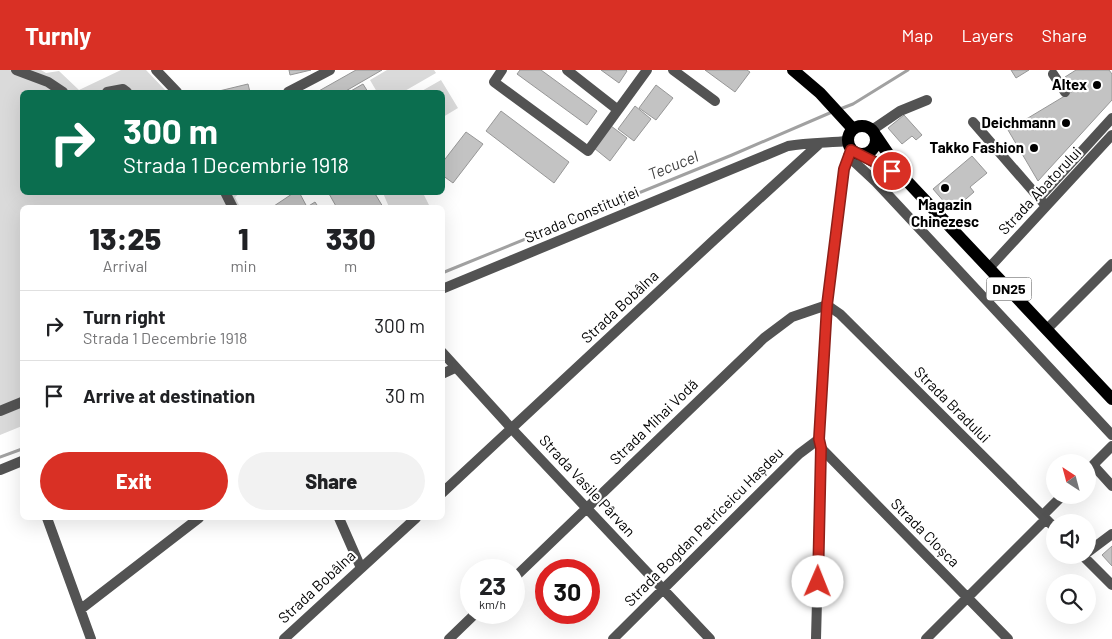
<!DOCTYPE html>
<html lang="en">
<head>
<meta charset="utf-8">
<style>
	body { margin:0; font-family:Barlow,sans-serif; background:#f2f2f2; color:#202124; height:100vh; display:flex; flex-direction:column; font-size:19px; white-space:nowrap }
	* { box-sizing:border-box; margin:0 }
	p { font-size:16px; color:#757577 }
	.icon { flex:none; width:28px; height:28px; fill:none; stroke:currentColor; stroke-width:2; stroke-linecap:round; stroke-linejoin:round }
	.map { position:relative; flex:1; overflow:hidden }
	.sheet { position:absolute; left:20px; top:135px; width:425px; height:315px; display:flex; flex-direction:column; background:#fff; border-radius:8px; box-shadow:0 5px 20px #0002 }
	.sheet>* { flex:none }
	.top-card { position:absolute; left:20px; top:20px; width:425px; height:105px; border-radius:8px; box-shadow:0 5px 20px #0002; background:#0b6e4f; color:#fff; overflow:hidden }
	.needle { width:32px; rotate:324deg }
	.controls { position:absolute; left:1046px; top:384px; display:grid; gap:10px }
	.controls a { display:grid; place-items:center; width:50px; height:50px; border-radius:50%; background:#fff; box-shadow:0 5px 20px #0002; font-size:25px }
	.speed { position:absolute; left:460px; top:489px; display:flex; gap:10px; font-size:25px; font-weight:700; text-align:center }
	.speed>* { display:grid; place-content:center; width:65px; height:65px; border-radius:50%; background:#fff; box-shadow:0 5px 20px #0002; line-height:1 }
	.speed small { font-size:12px; font-weight:400 }
	.speed .limit { border:8px solid #d22; background:#fff; color:#111 }
	.pin { position:absolute; display:grid; place-items:center; width:42px; height:42px; color:#fff; margin:-21px; border:2px solid #fff; border-radius:50%; box-shadow:0 1px 5px #0007 }
	.me { position:absolute; width:55px; margin:-28px; rotate:1deg; stroke-linejoin:round; filter:drop-shadow(0 0 4px #0008) }
	.turn { display:flex; align-items:center; gap:18px; height:105px; padding:0 20px; font-size:22px }
	.turn .icon { width:65px; height:65px; stroke-width:2.5 }
	.turn b { display:block; font-size:35px; line-height:42px }
	.eta { display:flex; justify-content:space-evenly; align-items:center; height:85px; text-align:center }
	.eta b { font-size:30px; font-weight:800; line-height:35px }
	.cta { display:flex; gap:10px; margin-top:auto; padding:10px 20px }
	.cta a { flex:1; height:58px; border-radius:30px; background:#d93025; color:#fff; font-size:20px; font-weight:800; line-height:58px; text-align:center }
	.cta a+a { background:#f2f2f2; color:#202124 }
	ul { padding:0; list-style:none }
	li { display:flex; align-items:center; gap:15px; height:70px; padding:0 20px; border-top:1px solid #e0e0e0 }
	li div { flex:1 }
	li b { display:block; font-size:19px }
	li em { font-style:normal }
	header { display:flex; align-items:center; gap:30px; box-sizing:border-box; height:70px; padding:0 25px; background:#d93025; color:#fff }
	header strong { font-size:24px }
	nav { display:flex; gap:28px; margin-inline-start:auto; font-size:18px }
	.map>svg:first-child { display:block }
	.green { fill:#dadada }
	.lines { fill:none; stroke-linecap:round; stroke-linejoin:round }
	.stream { stroke:#a1a1a1; stroke-width:3 }
	.building { fill:#c3c3c3; stroke:#979797 }
	.minor { stroke:#535353; stroke-width:10 }
	.major { stroke:#000; stroke-width:12 }
	.route-casing { stroke:#8d1f18; stroke-width:12 }
	.route { stroke:#d93025; stroke-width:9 }
	.poi-dot { fill:#000; stroke:#fff; stroke-width:2 }
	.labels { text-anchor:middle; stroke-width:4.5; stroke-linejoin:round; paint-order:stroke }
	.shield { fill:#fff; stroke:#4c4c4c; stroke-width:1 }
	.shield-label { font-size:14px; font-weight:bold; fill:#000 }
	.poi-label { font-size:15px; font-weight:bold; fill:#000; stroke:#fff; text-anchor:end }
	.street-label { font-size:15px; fill:#000; stroke:#fff }
	.water-label { font-size:16px; font-style:italic; fill:#424242; stroke:#fff }
</style>
</head>
<body>
<header>
<strong>Turnly</strong>
<nav><a>Map</a><a>Layers</a><a>Share</a></nav>
</header>
<div class="map">
<svg width="1112" height="569" viewBox="0 0 1112 569">
	<rect width="100%" height="100%" fill="#fff"/>
	<path class="green" d="M0,0h41l5,3 13,-2 20,19 42,-20h25l21,22h-145v100l218,1 -5,4 5,10 -218,1v218l-22,9z
		M387,0h47l2,3 -33,19h-26l-7,-12z
		M441,10l17,28 -15,9 -1,-25h-22z
		M383,123h40l7,14h-41z"/>
	<g class="lines">
		<path class="stream" d="M840,39l13,-5 55,-34
			M442,203l290,-118 100,-43
			M0,387l22,-8"/>
	</g>
	<path class="building" d="M289,0h22l-21,5z
		M356,0h26l-38,22h-27z
		M520,0h21l56,41 -10,14 -70,-51z
		M601,0h25l1,1 -8,12z
		M705,0h42l3,2 -15,20z
		M1011,0h18l-13,8z
		M1076,0h33l3,4v26l-74,81 -30,-51 65,-39 -8,-14z
		M248,14l2,8h-30l-1,-1z
		M363,14l5,8h-19z
		M656,15l17,13 -17,22 -17,-12z
		M635,36l16,13 -17,22 -16,-12z
		M501,41l68,51 -15,21 -68,-52z
		M904,45l18,20 -6,5 -4,-4 -10,8 -14,-16z
		M611,56l16,12 -17,23 -16,-13z
		M466,62l17,12 -30,39 -11,-8v-12z
		M972,86l15,17 -17,14 4,5 -22,19 -19,-22z
		M295,122h4l8,15 8,-5 4,6h-48z
		M328,122h46l9,15 -46,1z
		M1112,476v20l-10,-11z"/>
	<g class="lines">
		<path class="minor" d="M16,0l32,12 15,10
			M156,0l21,22
			M502,0l-8,12 94,69 59,-81
			M567,0l51,40
			M673,0l42,31
			M1053,4l12,18
			M107,22l16,-3 4,3
			M288,22l42,-22
			M973,52l73,84
			M872,60l28,-19 27,-11
			M848,86l28,26 236,253
			M225,122l8,16
			M1039,128l73,-80
			M989,198l123,-133
			M442,219l346,-143c20,-4 40,-3 60,-5
			M1047,259l65,-65
			M442,282l70,77 198,210
			M442,304l13,-6
			M0,341l22,-9
			M821,378l187,191
			M1093,395l19,21
			M0,400l22,-9
			M1088,400l24,-24
			M442,423l272,-253 105,-96
			M1043,445l20,-20
			M47,448l44,121
			M339,448l22,50
			M1088,482l24,-18
			M1082,485l30,30
			M514,508l250,-240 28,-21 35,-12 13,9 215,214
			M81,539l118,-91
			M284,569l132,-121
			M449,569l28,-27
			M613,569l186,-185 20,-15
			M816,569l5,-191 -2,-9 8,-134 17,-136 7,-19
			M926,569l120,-120"/>
		<path class="major" d="M793,0l27,23 33,36
			M848 70a14 14 0 1 1 28 0a14 14 0 1 1-28 0Z
			M876,66l30,44 206,219
			M862,85l40,22"/>
	</g>
	<g class="lines">
		<defs>
			<path id="route" d="M818,512l3,-134 -2,-9 8,-134 17,-136 7,-19 41,21"/>
		</defs>
		<use href="#route" class="route-casing"/>
		<use href="#route" class="route"/>
	</g>
	<g class="poi-dot">
		<circle cx="1097" cy="15" r="5"/>
		<circle cx="1066" cy="53" r="5"/>
		<circle cx="1034" cy="78" r="5"/>
		<circle cx="945" cy="118" r="5"/>
	</g>
	<g class="labels">
		<rect class="shield" x="986.5" y="207.5" width="45" height="23" rx="4"/>
		<g class="shield-label">
			<text x="1009" y="224">DN25</text>
		</g>
		<g class="poi-label">
			<text x="1087" y="20">Altex</text>
			<text x="1056" y="58">Deichmann</text>
			<text x="1024" y="83">Takko Fashion</text>
			<text x="945" y="140" text-anchor="middle">Magazin<tspan x="945" dy="17">Chinezesc</tspan></text>
		</g>
		<g class="street-label">
			<text transform="translate(1040 121) rotate(-47)" y="5">Strada Abatorului</text>
			<text transform="translate(582 145) rotate(-23)" y="5">Strada Constituției</text>
			<text transform="translate(620 237) rotate(-43)" y="5">Strada Bobâlna</text>
			<text transform="translate(952 335) rotate(45)" y="5">Strada Bradului</text>
			<text transform="translate(654 352) rotate(-44)" y="5">Strada Mihai Vodă</text>
			<text transform="translate(587 416) rotate(47)" y="5">Strada Vasile Pârvan</text>
			<text transform="translate(704 457) rotate(-45)" y="5">Strada Bogdan Petriceicu Hașdeu</text>
			<text transform="translate(925 463) rotate(45)" y="5">Strada Cloșca</text>
			<text transform="translate(317 517) rotate(-43)" y="5">Strada Bobâlna</text>
		</g>
		<g class="water-label">
			<text transform="translate(673 95) rotate(-22)" y="6">Tecucel</text>
		</g>
	</g>
</svg>
<div class="controls">
<a><svg class="needle" viewBox="-14 -14 28 28"><path d="M0-13l5 13h-10z" fill="#e53935"/><path d="M0 13l5-13h-10z" fill="#757577"/></svg></a>
<a><svg class="icon" aria-label="sound" viewBox="0 0 24 24"><path d="M4 9h4l5-4v14l-5-4H4zM17 9q2 3 0 6"/></svg></a>
<a><svg class="icon" aria-label="search" viewBox="0 0 24 24"><circle cx="10" cy="10" r="6"/><path d="M15 15l6 6"/></svg></a>
</div>
<div class="speed"><div>23<small>km/h</small></div><div class="limit">30</div></div>
<div class="pin" style="left:892px;top:101px;background:#d93025"><svg class="icon" aria-label="arrive" viewBox="0 0 24 24"><path d="M6 21V4h12l-3 4 3 4H6"/></svg></div>
<svg class="me" style="left:818px;top:512px" viewBox="-20 -20 40 40"><circle r="19" fill="#fff"/><path d="M0-13L10 11 0 6-10 11z" fill="#d93025"/></svg>
<div class="top-card">
<div class="turn"><svg class="icon" aria-label="right" viewBox="0 0 24 24"><path d="M7 20v-9h11M14 6l5 5-5 5"/></svg><div><b>300 m</b>Strada 1 Decembrie 1918</div></div>
</div>
<section class="sheet">
<div class="eta">
<div><b>13:25</b><p>Arrival</p></div>
<div><b>1</b><p>min</p></div>
<div><b>330</b><p>m</p></div>
</div>
<ul>
<li><svg class="icon" aria-label="right" viewBox="0 0 24 24"><path d="M7 20v-9h11M14 6l5 5-5 5"/></svg><div><b>Turn right</b><p>Strada 1 Decembrie 1918</p></div><em>300 m</em></li>
<li><svg class="icon" aria-label="arrive" viewBox="0 0 24 24"><path d="M6 21V4h12l-3 4 3 4H6"/></svg><div><b>Arrive at destination</b></div><em>30 m</em></li>
</ul>
<div class="cta"><a>Exit</a><a>Share</a></div>
</section>
</div>
</body>
</html>
